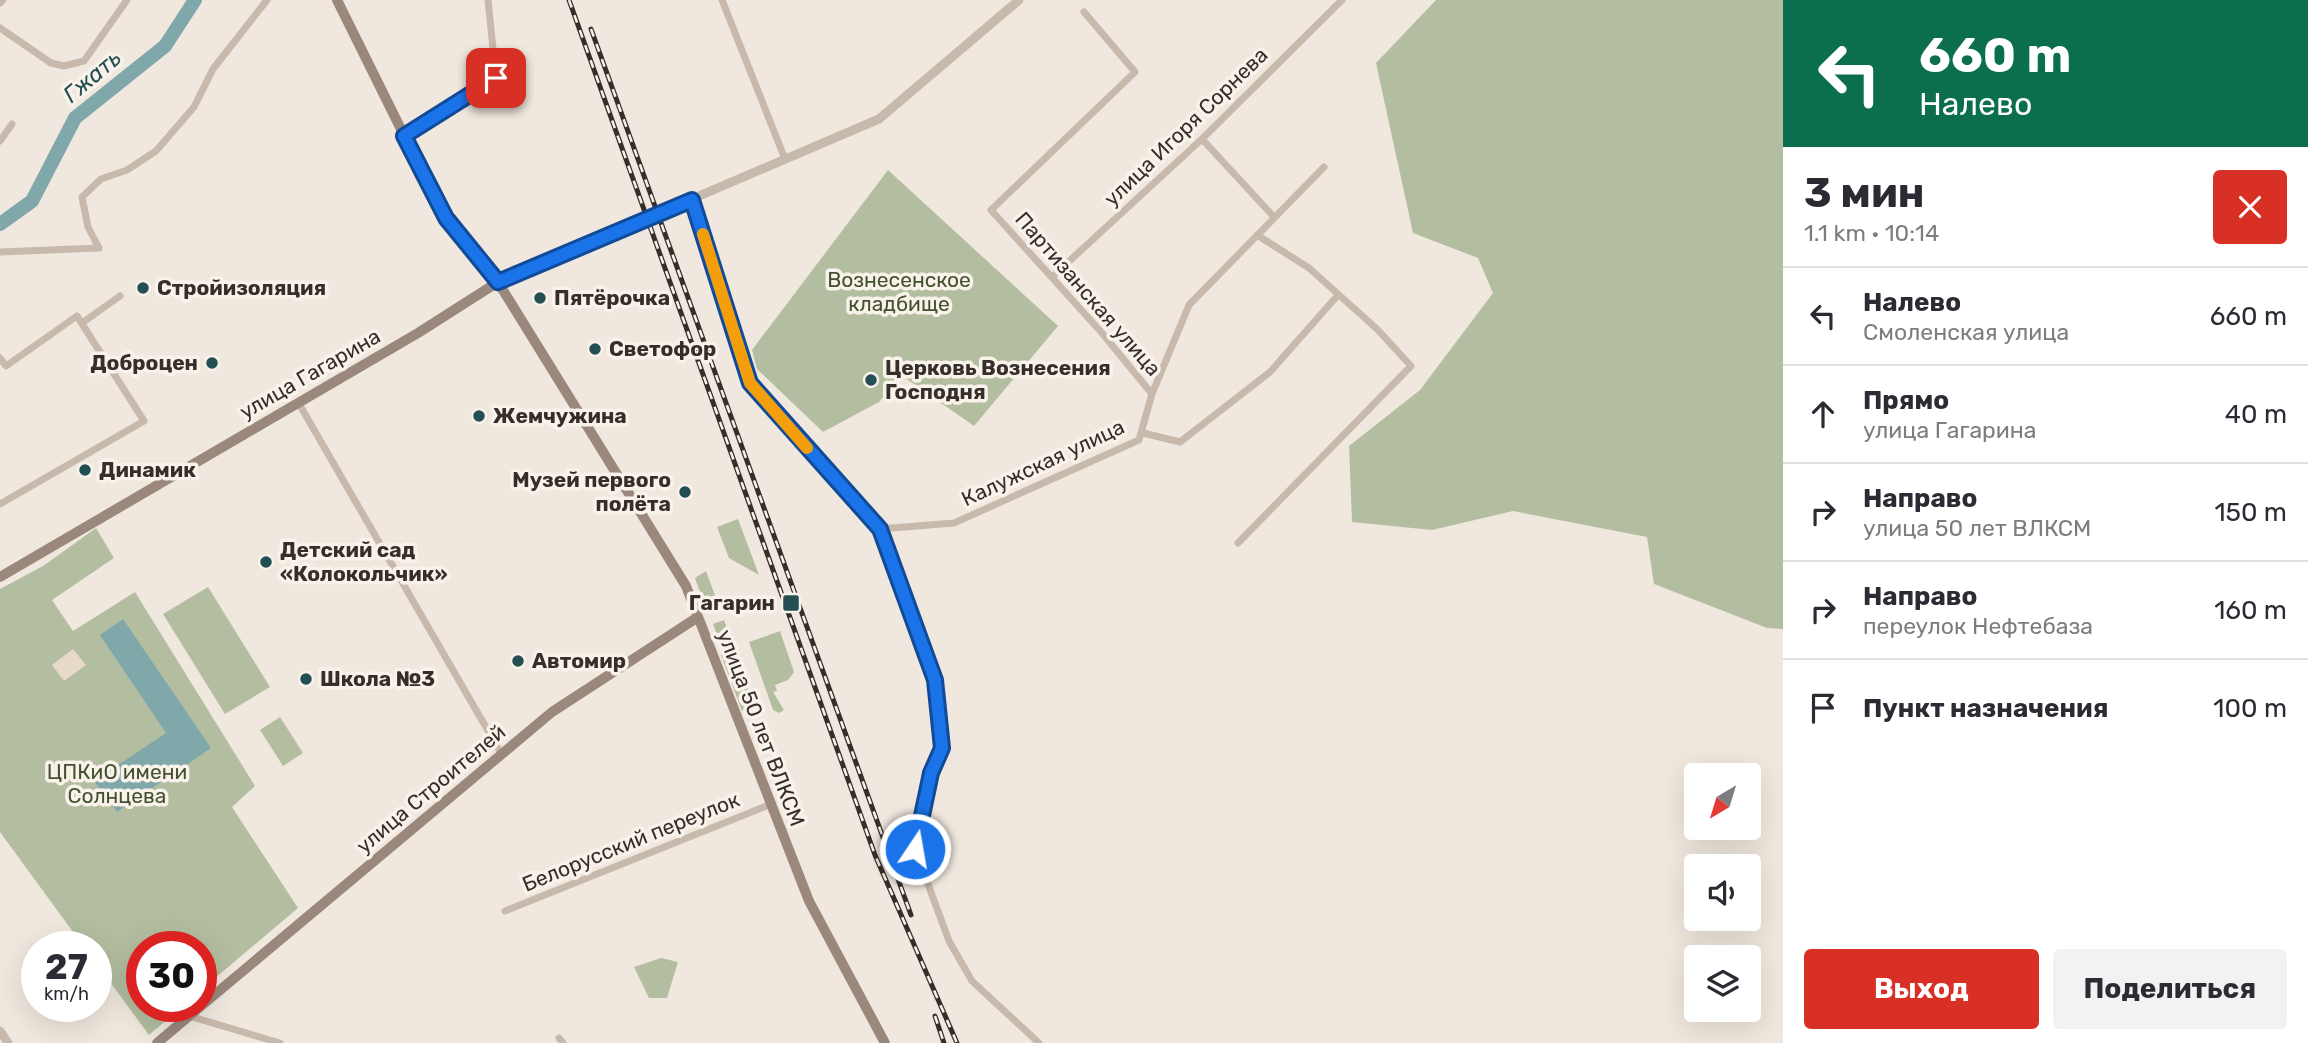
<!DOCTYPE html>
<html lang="ru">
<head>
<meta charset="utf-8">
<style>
	body { margin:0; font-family:Rubik,sans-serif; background:#f2f2f3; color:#2b2b33; height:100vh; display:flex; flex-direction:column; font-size:26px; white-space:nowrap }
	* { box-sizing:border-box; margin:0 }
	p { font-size:23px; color:#7c7c81 }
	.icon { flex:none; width:38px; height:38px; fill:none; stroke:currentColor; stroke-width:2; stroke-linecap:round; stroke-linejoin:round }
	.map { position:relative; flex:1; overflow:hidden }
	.details { display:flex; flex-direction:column; background:#fff; width:525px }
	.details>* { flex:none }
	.top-card { background:#0b6e4f; color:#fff; overflow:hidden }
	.needle { width:46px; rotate:218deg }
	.tools { position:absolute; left:1684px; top:763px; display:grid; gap:14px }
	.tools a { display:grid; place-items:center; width:77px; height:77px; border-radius:7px; background:#fff; box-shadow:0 7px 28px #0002; font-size:35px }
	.speed { position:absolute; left:21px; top:931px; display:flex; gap:14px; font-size:35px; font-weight:700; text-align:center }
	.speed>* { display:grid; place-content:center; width:91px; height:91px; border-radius:50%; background:#fff; box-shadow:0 7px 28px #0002; line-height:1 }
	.speed small { font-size:18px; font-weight:400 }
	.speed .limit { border:10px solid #d22; background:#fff; color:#111 }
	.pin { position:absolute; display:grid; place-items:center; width:60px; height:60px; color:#fff; margin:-30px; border-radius:14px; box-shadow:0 4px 10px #0006 }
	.me { position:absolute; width:77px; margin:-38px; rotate:12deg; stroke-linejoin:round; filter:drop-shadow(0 0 5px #0008) }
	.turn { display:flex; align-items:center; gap:24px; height:147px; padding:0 21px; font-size:32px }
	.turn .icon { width:91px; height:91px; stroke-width:2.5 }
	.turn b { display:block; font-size:49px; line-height:60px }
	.round { display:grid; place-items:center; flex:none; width:74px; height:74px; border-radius:7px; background:#f2f2f3 }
	.summary { display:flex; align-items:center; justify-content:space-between; height:119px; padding:0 21px }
	h1 { font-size:42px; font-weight:700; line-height:52px }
	.button { display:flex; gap:14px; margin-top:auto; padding:14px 21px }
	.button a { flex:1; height:80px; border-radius:7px; background:#d93025; color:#fff; font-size:28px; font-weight:700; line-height:80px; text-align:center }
	.button a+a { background:#f2f2f3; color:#2b2b33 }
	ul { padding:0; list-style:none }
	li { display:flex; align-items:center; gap:21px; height:98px; padding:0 21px; border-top:2px solid #e1e1e2 }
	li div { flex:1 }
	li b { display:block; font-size:26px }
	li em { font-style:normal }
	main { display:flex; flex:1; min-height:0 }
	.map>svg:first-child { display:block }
	.green { fill:#b3bea0 }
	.plaza { fill:#e6d9c7 }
	.water { fill:#80a7aa }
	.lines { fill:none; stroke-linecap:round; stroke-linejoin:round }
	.river { stroke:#80a7aa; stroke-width:14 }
	.minor { stroke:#c7b9ab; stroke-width:7 }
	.tertiary { stroke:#c7b9ab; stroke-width:9 }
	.secondary { stroke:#9a887d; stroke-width:10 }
	.rail-casing { stroke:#362e2a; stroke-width:5 }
	.rail { stroke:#f8f2ea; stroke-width:2.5; stroke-dasharray:8; stroke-linecap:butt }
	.route-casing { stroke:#114b97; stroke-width:18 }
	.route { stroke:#1a73e8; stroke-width:12 }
	.slow { stroke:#f59e0b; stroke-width:12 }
	.poi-dot { fill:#234f53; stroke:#f8f2ea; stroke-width:2.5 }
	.labels { text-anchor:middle; stroke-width:7; stroke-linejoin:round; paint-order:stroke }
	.street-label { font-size:21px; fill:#362e2a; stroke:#f8f2ea }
	.park-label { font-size:21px; fill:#445130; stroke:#f8f2ea }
	.poi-label { font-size:21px; font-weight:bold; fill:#362e2a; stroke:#f8f2ea; text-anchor:start }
	.water-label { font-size:23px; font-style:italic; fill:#234f53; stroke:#f8f2ea }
</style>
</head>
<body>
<main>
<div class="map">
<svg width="1783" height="1043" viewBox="0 0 1783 1043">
	<rect width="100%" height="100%" fill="#f0e8de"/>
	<path class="green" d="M1436,0h347v629l-16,-1 -113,-44 -7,-47 -134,-26 -81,19 -80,-8 -3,-76 71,-56 73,-97 -15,-35 -65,-25 -37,-170z
		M888,170l170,156 -84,100 -73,-51 -22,27 -56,30 -66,-63 -5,-19z
		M738,519l21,56 -30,-17 -12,-31z
		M96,528l18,30 -62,42 21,31 62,-39 120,194 -23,21 66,101 -97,82v-43h-59v59h41l-34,29 -53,-72v-16h-12l-84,-115v-243l43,-23z
		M706,571l14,38 -12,4 -13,-35z
		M208,587l62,100 -45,27 -62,-100z
		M724,620l30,86 -12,5 -21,-56 3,-2 -11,-29z
		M780,631l14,41 -6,8 -13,5 2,6 -4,1 11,18 -5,3 -6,-3 -24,-68z
		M280,717l23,36 -20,13 -23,-36z
		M661,958l17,4 -11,36h-18l-15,-31z"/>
	<path class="plaza" d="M73,649l13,16 -22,16 -12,-16z"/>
	<path class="water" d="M123,619l88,129 -94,64 -23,-31 72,-48 -66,-98z"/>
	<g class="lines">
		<path class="river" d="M0,224l32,-23 43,-83 90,-72 30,-46"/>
		<path class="minor" d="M722,0l63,159
			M0,3l3,-3
			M1084,12l51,60 -144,138 111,123 50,61
			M0,28l51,35 13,3 20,-5 43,-61
			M404,136l92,-58 -8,-78
			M1202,139l72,78
			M0,141l12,-17
			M692,200l58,183 130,146 55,151 7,68 -11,25 -16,76 34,92 23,40 67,62
			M0,252l99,-4 -11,-21 -6,-30 19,-18 26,-9 29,-19 38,-44 19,-38 54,-69
			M1052,277l150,-138 140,-139
			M82,323l38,-27
			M0,358l6,8 71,-50 67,105 -144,83
			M298,402l204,353
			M1143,433l37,9 90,-70 68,-77
			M880,529l74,-6 185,-83 13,-46 37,-89 135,-138
			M1238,543l173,-177 -34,-37 -68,-61 -52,-33
			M505,911l264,-106
			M189,1016l91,27
			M559,1038l4,5"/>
		<path class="tertiary" d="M498,282l381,-163 140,-119
			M0,1031l8,12"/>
		<path class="secondary" d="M337,0l108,218 53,64 188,304 123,315 76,142
			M0,577l418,-244 80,-51
			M201,1006l351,-294 146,-95
			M157,1043l44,-37"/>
		<defs>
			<path id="rail" d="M569,0l306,855 82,188
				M591,29l320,886
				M935,1016l9,27"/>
		</defs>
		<use href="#rail" class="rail-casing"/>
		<use href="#rail" class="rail"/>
	</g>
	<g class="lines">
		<defs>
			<path id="route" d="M496,78l-92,58 42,82 52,64 194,-82 58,183 130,146 55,151 7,68 -11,25 -16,76"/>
		</defs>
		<use href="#route" class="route-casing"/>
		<use href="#route" class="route"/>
		<path class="slow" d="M703,234l47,149 57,65"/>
	</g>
	<g class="poi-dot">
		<circle cx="143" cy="288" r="7"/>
		<circle cx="540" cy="298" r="7"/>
		<circle cx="595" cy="349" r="7"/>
		<circle cx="212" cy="363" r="7"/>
		<circle cx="871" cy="380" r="7"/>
		<circle cx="479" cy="416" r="7"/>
		<circle cx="85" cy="470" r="7"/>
		<circle cx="685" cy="492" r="7"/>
		<circle cx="266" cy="562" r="7"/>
		<rect x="782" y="594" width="18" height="18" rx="3.5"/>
		<circle cx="518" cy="661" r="7"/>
		<circle cx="306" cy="679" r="7"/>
	</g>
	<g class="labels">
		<g class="street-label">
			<text transform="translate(1186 127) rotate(-44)" y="7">улица Игоря Сорнева</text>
			<text transform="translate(1088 294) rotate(49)" y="7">Партизанская улица</text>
			<text transform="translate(310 374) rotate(-30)" y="7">улица Гагарина</text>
			<text transform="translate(1043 463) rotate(-25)" y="7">Калужская улица</text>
			<text transform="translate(761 728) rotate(69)" y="7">улица 50 лет ВЛКСМ</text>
			<text transform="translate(431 789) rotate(-40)" y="7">улица Строителей</text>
			<text transform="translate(631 842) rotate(-22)" y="7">Белорусский переулок</text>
		</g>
		<g class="park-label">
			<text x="899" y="287">Вознесенское<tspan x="899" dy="24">кладбище</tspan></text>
			<text x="117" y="779">ЦПКиО имени<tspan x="117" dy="24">Солнцева</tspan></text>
		</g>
		<g class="poi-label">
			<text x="157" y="295">Стройизоляция</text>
			<text x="554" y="305">Пятёрочка</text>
			<text x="609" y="356">Светофор</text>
			<text x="198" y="370" text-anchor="end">Доброцен</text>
			<text x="885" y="375">Церковь Вознесения<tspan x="885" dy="24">Господня</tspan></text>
			<text x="493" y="423">Жемчужина</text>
			<text x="99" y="477">Динамик</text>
			<text x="671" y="487" text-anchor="end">Музей первого<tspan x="671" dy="24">полёта</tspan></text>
			<text x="280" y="557">Детский сад<tspan x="280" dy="24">«Колокольчик»</tspan></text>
			<text x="775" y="610" text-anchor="end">Гагарин</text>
			<text x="532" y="668">Автомир</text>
			<text x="320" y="686">Школа №3</text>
		</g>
		<g class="water-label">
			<text transform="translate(92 76) rotate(-40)" y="8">Гжать</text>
		</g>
	</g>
</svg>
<div class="tools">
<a><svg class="needle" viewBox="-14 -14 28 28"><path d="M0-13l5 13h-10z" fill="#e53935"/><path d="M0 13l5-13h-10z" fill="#7c7c81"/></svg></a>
<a><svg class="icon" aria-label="sound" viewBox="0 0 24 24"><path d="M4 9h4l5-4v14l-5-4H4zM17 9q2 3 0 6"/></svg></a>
<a><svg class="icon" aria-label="layers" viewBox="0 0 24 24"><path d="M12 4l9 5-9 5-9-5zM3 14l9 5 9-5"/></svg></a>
</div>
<div class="speed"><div>27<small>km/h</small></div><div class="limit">30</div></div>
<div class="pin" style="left:496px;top:78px;background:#d93025"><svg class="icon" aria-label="arrive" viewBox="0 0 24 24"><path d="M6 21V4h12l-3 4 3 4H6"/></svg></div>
<svg class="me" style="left:915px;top:849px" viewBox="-20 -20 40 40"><circle r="17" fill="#1a73e8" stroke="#fff" stroke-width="3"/><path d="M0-11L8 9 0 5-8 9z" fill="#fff"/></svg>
</div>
<section class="details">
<div class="top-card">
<div class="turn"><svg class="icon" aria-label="left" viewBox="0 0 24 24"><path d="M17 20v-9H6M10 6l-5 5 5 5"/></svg><div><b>660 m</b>Налево</div></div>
</div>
<div class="summary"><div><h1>3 мин</h1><p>1.1 km · 10:14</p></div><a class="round" style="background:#d93025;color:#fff"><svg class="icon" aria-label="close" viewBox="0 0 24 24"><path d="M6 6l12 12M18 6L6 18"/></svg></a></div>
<ul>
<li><svg class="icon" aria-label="left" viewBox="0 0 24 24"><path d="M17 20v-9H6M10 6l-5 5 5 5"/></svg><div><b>Налево</b><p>Смоленская улица</p></div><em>660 m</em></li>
<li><svg class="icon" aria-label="ahead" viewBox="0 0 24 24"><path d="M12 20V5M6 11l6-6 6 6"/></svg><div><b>Прямо</b><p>улица Гагарина</p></div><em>40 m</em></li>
<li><svg class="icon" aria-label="right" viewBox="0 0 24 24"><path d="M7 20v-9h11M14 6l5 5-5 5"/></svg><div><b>Направо</b><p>улица 50 лет ВЛКСМ</p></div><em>150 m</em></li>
<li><svg class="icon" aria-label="right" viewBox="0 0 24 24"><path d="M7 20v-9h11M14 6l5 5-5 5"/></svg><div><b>Направо</b><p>переулок Нефтебаза</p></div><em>160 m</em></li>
<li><svg class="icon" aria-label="arrive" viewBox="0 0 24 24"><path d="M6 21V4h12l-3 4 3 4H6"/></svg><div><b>Пункт назначения</b></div><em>100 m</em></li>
</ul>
<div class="button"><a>Выход</a><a>Поделиться</a></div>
</section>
</main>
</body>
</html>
